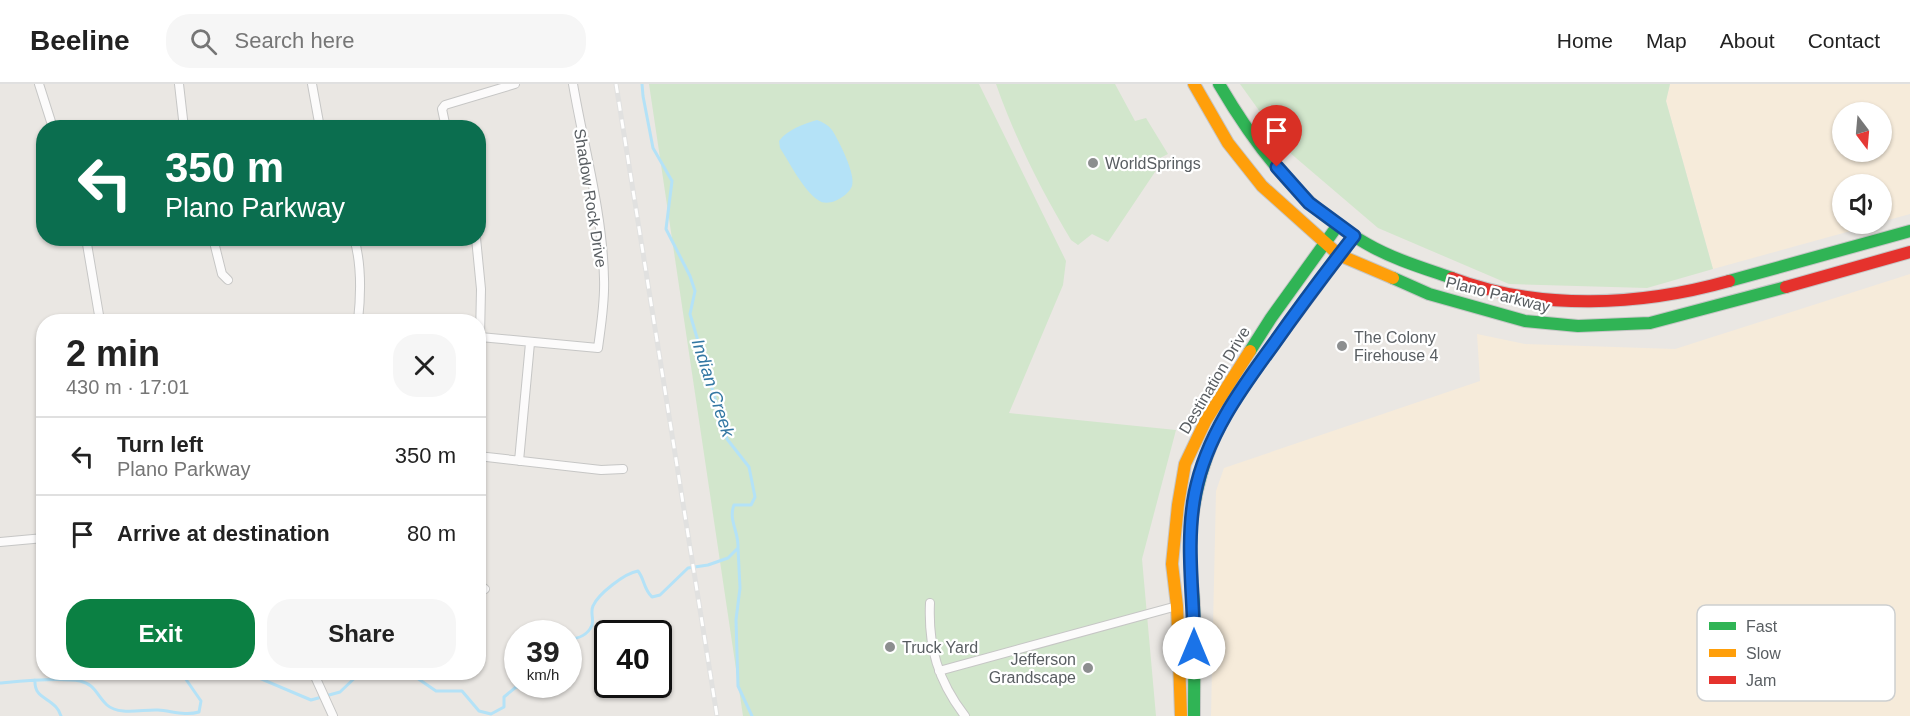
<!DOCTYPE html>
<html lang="en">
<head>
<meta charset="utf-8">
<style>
	body { margin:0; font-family:Arial,sans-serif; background:#f6f6f6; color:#222; height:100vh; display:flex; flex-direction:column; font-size:22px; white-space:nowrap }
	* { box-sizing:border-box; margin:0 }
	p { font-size:20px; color:#767676 }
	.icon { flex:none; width:33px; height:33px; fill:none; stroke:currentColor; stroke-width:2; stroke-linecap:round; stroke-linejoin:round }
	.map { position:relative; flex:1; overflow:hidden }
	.details { position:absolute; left:36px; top:230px; width:450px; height:366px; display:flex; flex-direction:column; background:#fff; border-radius:24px; box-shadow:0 2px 4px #0004 }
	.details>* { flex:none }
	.hud { position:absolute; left:36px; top:36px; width:450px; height:126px; border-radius:24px; box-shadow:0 2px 4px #0004; background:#0b6e4f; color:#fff; overflow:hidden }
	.needle { width:39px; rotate:164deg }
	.controls { position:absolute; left:1832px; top:18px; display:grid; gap:12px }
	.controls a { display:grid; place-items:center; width:60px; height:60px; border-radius:50%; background:#fff; box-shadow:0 2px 4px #0004; font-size:30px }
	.speed { position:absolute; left:504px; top:536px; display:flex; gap:12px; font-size:30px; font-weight:700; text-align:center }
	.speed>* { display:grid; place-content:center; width:78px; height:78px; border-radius:50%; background:#fff; box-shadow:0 2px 4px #0004; line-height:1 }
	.speed small { font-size:15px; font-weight:400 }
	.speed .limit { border:3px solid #111; border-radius:9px; background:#fff; color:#111 }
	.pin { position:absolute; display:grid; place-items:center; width:51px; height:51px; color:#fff; margin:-62px -26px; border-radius:50% 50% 50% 0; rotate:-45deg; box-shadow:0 0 6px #0007 }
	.pin .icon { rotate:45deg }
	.me { position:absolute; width:66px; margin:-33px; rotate:0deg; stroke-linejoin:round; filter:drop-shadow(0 0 4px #0008) }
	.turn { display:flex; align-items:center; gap:21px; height:126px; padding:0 30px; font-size:27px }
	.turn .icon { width:78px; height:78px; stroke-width:2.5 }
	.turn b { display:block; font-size:42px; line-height:51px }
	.round { display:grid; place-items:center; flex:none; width:63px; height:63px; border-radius:24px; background:#f6f6f6 }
	.overview { display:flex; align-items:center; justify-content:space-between; height:102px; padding:0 30px }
	h1 { font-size:36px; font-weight:600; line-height:45px }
	.primary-button { display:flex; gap:12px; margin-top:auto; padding:12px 30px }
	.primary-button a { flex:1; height:69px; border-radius:24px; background:#0b8043; color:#fff; font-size:24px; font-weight:600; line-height:69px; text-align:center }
	.primary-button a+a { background:#f6f6f6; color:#222 }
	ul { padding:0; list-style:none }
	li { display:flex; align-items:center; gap:18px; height:78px; padding:0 30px; border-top:2px solid #e0e0e0 }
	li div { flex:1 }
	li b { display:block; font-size:22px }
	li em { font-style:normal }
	header { display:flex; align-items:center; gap:36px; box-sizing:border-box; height:84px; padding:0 30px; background:#fff; border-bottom:2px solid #e0e0e0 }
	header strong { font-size:28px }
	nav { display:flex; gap:33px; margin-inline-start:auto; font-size:21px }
	.search { width:420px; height:54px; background:#f6f6f6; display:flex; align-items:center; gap:15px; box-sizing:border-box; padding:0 21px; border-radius:24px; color:#767676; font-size:22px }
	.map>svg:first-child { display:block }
	.commercial { fill:#f6ebda; fill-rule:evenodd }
	.green { fill:#d2e6cc }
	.water { fill:#b4e2f7 }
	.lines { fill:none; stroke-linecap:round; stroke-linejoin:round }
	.stream { stroke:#b4e2f7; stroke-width:3 }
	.street-casing { stroke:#c6c6c5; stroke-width:10 }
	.fast-casing { stroke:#c6c6c6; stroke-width:14 }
	.slow-casing { stroke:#c6c6c6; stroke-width:14 }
	.jam-casing { stroke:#c6c6c6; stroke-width:14 }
	.street { stroke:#fcfbfb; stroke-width:8 }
	.fast { stroke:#30b455; stroke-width:12 }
	.slow { stroke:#ff9f0a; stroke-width:12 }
	.jam { stroke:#e5322d; stroke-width:12 }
	.rail-casing { stroke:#e1e1e0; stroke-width:5 }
	.rail { stroke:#fff; stroke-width:3; stroke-dasharray:9; stroke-linecap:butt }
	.route-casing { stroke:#114b97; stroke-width:15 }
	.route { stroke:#1a73e8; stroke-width:10 }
	.poi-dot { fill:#8c8e8f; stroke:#fff; stroke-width:2 }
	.labels { text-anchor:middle; stroke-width:4.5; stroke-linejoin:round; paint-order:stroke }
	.poi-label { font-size:16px; fill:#595e62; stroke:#fff; text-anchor:start }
	.street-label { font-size:16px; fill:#595e62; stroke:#fff }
	.water-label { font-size:18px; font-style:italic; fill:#3377a3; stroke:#fff }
	.key { fill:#fff; stroke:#cdcfd0; stroke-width:1.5 }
	.key-label { font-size:16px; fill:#595e62 }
</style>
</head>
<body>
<header>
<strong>Beeline</strong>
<div class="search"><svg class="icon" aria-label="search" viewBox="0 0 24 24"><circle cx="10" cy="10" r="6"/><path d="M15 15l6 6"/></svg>Search here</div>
<nav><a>Home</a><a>Map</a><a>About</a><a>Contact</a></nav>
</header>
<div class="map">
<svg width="1910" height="632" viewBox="0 0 1910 632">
	<rect width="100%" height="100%" fill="#eae7e3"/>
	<path class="commercial" d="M1670,0h240v130l-29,8v-38h-39v40h34l-163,45 -47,-168zM1842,28h39v40h-39z
		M1910,190v442h-699l5,-225 8,-23 256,-87 -3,-47 48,10 150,5z"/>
	<path class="green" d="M649,0h330l87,177 -3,24 -54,128 167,17 -34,129 14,157h-413z
		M996,0h119l20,37 11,-3 22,36 -12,6 3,6 -51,76 -16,-8 -14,11 -7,-5c-30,-50 -56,-102 -75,-156z
		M1240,0h430l-4,17 47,168 -66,19 -138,-4 -131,-56 -89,-76z"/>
	<path class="water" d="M817,36c6,2 11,5 15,10 7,11 24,44 20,56 -2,6 -10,12 -17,15 -5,2 -12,3 -17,-1 -15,-10 -28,-37 -38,-52l-1,-7c9,-12 25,-17 38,-21z"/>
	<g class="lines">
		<path class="stream" d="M738,464l2,40 -4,32 2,66 14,30
			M568,555c10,0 20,-4 24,-14 2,-6 -2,-13 1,-19 5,-12 32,-33 45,-35 7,9 5,17 14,26l8,-2 28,-27 20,-3 20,-7 10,-10c1,-16 -10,-28 -4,-43h17l4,-8 -6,-30 -22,-28 -37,-125 5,-23 -5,-15 -24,-47 6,-48 -19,-33 -10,-52 -1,-12
			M245,588l66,28 29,-8 21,-20
			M403,588l14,6 19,13h26l17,20 12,3 13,-7v-10l12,-10h13l3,-3
			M35,596c-1,17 12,17 21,27 2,2 4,6 5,9
			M0,599c21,-2 59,-6 80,-2 15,3 17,15 27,24 12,11 37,4 51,5 14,1 27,6 41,2l2,-11 -16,-23 2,-6"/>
		<defs>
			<path id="street" d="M39,0l14,44
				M179,0l5,44
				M312,0l8,44
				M446,44l-4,-19 3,-4 70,-21
				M86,154l14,83
				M213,154l9,36 6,6
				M354,154c8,27 7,56 4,83
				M476,154l5,51 -1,48 118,11c3,-23 7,-46 6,-69 -1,-64 -20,-131 -31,-195
				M478,372l123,14 22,-1
				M519,377l11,-118
				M0,458l44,-4
				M478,500l7,5
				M930,519c-2,44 8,78 35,113
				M939,587l238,-65
				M313,588l20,44"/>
			<path id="fast" d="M1219,0c37,63 83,124 148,160 26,15 56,24 85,34
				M1393,194l36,16 96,27 53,5 72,-3 136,-36
				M1729,197l181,-50
				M1250,267l21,-33 67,-93
				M1194,632c0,-37 1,-74 0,-111 -1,-19 -5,-40 -4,-59 2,-64 23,-120 61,-171"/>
			<path id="slow" d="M1194,0l34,59 34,43 77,69 54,23
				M1181,632l-4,-110 -5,-42 6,-59 7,-41 21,-44 44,-69"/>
			<path id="jam" d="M1452,194c88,33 188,28 277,3
				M1786,203l124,-35
				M1251,291l103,-139"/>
		</defs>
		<use href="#street" class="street-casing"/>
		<use href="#fast" class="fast-casing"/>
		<use href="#slow" class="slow-casing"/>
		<use href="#jam" class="jam-casing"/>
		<use href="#street" class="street"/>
		<use href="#fast" class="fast"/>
		<use href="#slow" class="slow"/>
		<use href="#jam" class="jam"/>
		<defs>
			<path id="rail" d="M616,0l101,632"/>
		</defs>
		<use href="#rail" class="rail-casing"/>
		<use href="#rail" class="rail"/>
	</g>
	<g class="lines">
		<defs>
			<path id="route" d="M1194,564c0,-51 -9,-104 1,-155 11,-56 45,-103 78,-148 26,-37 53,-73 81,-109l-45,-33 -32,-36"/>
		</defs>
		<use href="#route" class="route-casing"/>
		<use href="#route" class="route"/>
	</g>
	<g class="poi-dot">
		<circle cx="1093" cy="79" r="6"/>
		<circle cx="1342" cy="262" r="6"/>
		<circle cx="890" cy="563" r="6"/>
		<circle cx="1088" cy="584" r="6"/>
	</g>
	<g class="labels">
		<g class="poi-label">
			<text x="1105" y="85">WorldSprings</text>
			<text x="1354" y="259">The Colony<tspan x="1354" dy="18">Firehouse 4</tspan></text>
			<text x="902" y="569">Truck Yard</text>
			<text x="1076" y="581" text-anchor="end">Jefferson<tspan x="1076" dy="18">Grandscape</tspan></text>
		</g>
		<g class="street-label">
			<text transform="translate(591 114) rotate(81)" y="6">Shadow Rock Drive</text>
			<text transform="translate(1498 210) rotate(14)" y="6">Plano Parkway</text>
			<text transform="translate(1214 296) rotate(-59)" y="6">Destination Drive</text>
		</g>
		<g class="water-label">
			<text transform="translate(713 304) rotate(72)" y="6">Indian Creek</text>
		</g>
	</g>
	<rect x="1697" y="521" width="198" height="96" rx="9" class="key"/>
	<rect x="1709" y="538" width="27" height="8" fill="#30b455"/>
	<rect x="1709" y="565" width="27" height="8" fill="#ff9f0a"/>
	<rect x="1709" y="592" width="27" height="8" fill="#e5322d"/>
	<g class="key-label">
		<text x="1746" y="548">Fast</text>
		<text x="1746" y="575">Slow</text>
		<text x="1746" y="602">Jam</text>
	</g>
</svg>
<div class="controls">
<a><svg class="needle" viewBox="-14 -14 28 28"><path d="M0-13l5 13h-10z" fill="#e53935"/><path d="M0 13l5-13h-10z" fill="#767676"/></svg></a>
<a><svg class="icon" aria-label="sound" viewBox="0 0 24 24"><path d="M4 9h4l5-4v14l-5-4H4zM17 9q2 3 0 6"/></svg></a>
</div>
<div class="speed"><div>39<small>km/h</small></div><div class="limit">40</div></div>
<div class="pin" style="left:1277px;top:83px;background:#d93025"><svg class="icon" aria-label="arrive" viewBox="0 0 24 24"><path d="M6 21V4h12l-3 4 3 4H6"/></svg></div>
<svg class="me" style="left:1194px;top:564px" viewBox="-20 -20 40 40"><circle r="19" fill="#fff"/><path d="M0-13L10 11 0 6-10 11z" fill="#1a73e8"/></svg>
<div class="hud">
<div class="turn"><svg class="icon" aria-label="left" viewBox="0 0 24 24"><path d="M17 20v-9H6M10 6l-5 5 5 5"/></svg><div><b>350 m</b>Plano Parkway</div></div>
</div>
<section class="details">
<div class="overview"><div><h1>2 min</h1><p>430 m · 17:01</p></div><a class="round"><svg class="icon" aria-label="close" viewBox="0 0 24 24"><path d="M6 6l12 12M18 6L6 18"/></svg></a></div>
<ul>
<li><svg class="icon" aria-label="left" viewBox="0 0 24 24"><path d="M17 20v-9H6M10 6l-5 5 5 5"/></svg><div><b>Turn left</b><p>Plano Parkway</p></div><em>350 m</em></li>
<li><svg class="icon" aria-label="arrive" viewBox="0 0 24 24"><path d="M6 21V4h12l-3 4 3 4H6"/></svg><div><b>Arrive at destination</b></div><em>80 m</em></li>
</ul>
<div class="primary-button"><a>Exit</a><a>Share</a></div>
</section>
</div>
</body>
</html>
